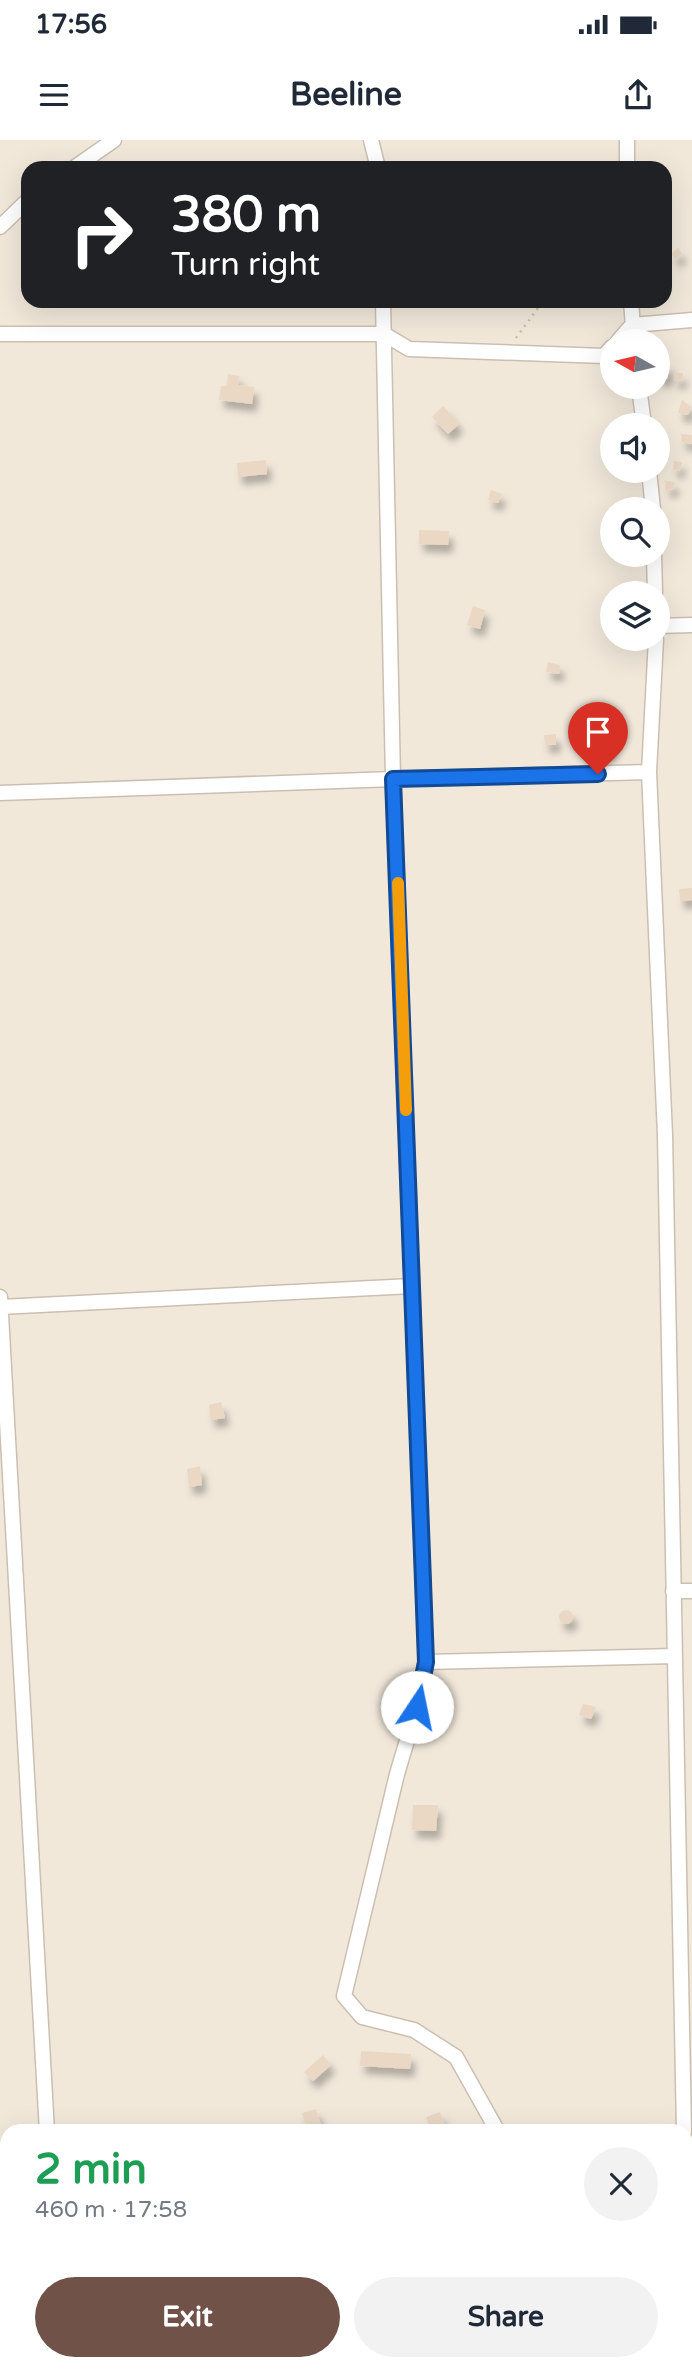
<!DOCTYPE html>
<html lang="en">
<head>
<meta charset="utf-8">
<style>
	body { margin:0; font-family:"Varela Round",sans-serif; background:#f2f2f3; color:#1f2937; height:100vh; display:flex; flex-direction:column; font-size:26px; white-space:nowrap }
	* { box-sizing:border-box; margin:0 }
	p { font-size:23px; color:#747a83 }
	.icon { flex:none; width:38px; height:38px; fill:none; stroke:currentColor; stroke-width:2; stroke-linecap:round; stroke-linejoin:round }
	.map { position:relative; flex:1; overflow:hidden }
	.drawer { position:absolute; left:0px; top:1984px; width:693px; height:247px; display:flex; flex-direction:column; background:#fff; border-radius:21px 21px 0 0; box-shadow:0 7px 28px #0002 }
	.drawer>* { flex:none }
	.hud { position:absolute; left:21px; top:21px; width:651px; height:147px; border-radius:21px; box-shadow:0 7px 28px #0002; background:#202124; color:#fff; overflow:hidden }
	.needle { width:46px; rotate:278deg }
	.fabs { position:absolute; left:600px; top:189px; display:grid; gap:14px }
	.fabs a { display:grid; place-items:center; width:70px; height:70px; border-radius:50%; background:#fff; box-shadow:0 7px 28px #0002; font-size:35px }
	.pin { position:absolute; display:grid; place-items:center; width:60px; height:60px; color:#fff; margin:-72px -30px; border-radius:50% 50% 50% 0; rotate:-45deg; box-shadow:0 0 7px #0007 }
	.pin .icon { rotate:45deg }
	.me { position:absolute; width:77px; margin:-38px; rotate:11deg; stroke-linejoin:round; filter:drop-shadow(0 0 5px #0008) }
	.turn { display:flex; align-items:center; gap:24px; height:147px; padding:0 35px; font-size:32px }
	.turn .icon { width:91px; height:91px; stroke-width:2.5 }
	.turn b { display:block; font-size:49px; line-height:60px }
	.round { display:grid; place-items:center; flex:none; width:74px; height:74px; border-radius:37px; background:#f2f2f3 }
	.overview { display:flex; align-items:center; justify-content:space-between; height:119px; padding:0 35px }
	h1 { font-size:42px; font-weight:800; line-height:52px; color:#1e9e55 }
	.cta { display:flex; gap:14px; margin-top:auto; padding:14px 35px }
	.cta a { flex:1; height:80px; border-radius:42px; background:#705249; color:#fff; font-size:28px; font-weight:800; line-height:80px; text-align:center }
	.cta a+a { background:#f2f2f3; color:#1f2937 }
	.status { display:flex; justify-content:space-between; align-items:center; height:49px; padding:0 35px; background:#fff; direction:ltr }
	.status svg { height:19px; fill:currentColor }
	header { display:flex; justify-content:space-between; align-items:center; height:91px; padding:0 35px; background:#fff; font-size:32px; font-weight:800 }
	.map>svg:first-child { display:block }
	.residential { fill:#f1e8da; fill-rule:evenodd }
	.building { fill:#ead7c4; filter:url(#shadow) }
	.lines { fill:none; stroke-linecap:round; stroke-linejoin:round }
	.minor-casing { stroke:#cbbfb2; stroke-width:17 }
	.path { stroke:#d1bca9; stroke-width:2.5; stroke-dasharray:2 5; stroke-linecap:butt }
	.minor { stroke:#fff; stroke-width:14 }
	.route-casing { stroke:#114b97; stroke-width:18 }
	.route { stroke:#1a73e8; stroke-width:12 }
	.slow { stroke:#f59e0b; stroke-width:12 }
</style>
</head>
<body>
<div class="status"><b>17:56</b><svg viewBox="0 0 49 12"><path d="M0 12V9h3v3zM5 12V6h3v6zM10 12V3h3v9zM15 12V0h3v12zM26 1h20v11H26zM47 4h2v5h-2z"/></svg></div>
<header><svg class="icon" aria-label="menu" viewBox="0 0 24 24"><path d="M4 6h16M4 12h16M4 18h16"/></svg>Beeline<svg class="icon" aria-label="share" viewBox="0 0 24 24"><path d="M12 15V3M7 8l5-5 5 5M5 13v7h14v-7"/></svg></header>
<div class="map">
<svg width="692" height="2231" viewBox="0 0 692 2231">
	<defs>
		<filter id="shadow"><feDropShadow dx="4.5" dy="8" stdDeviation="3.5" flood-color="#0004"/></filter>
	</defs>
	<rect width="100%" height="100%" fill="#faf6eb"/>
	<path class="residential" d="M0,0h692v2002l-6,3v-13h-679v232h257l-13,7h-251zM28,28h637v133h-637zM612,201h46v46h-46zM612,285h46v46h-46zM612,369h46v46h-46zM612,453h46v46h-46z"/>
	<path class="building" d="M678,108l4,6 -7,6 -3,-7z
		M670,224l-3,15h-9v-14z
		M675,233h8l-1,8h-8z
		M228,234l11,2 -1,9 16,2 -2,17 -33,-4 2,-14h6z
		M682,260l9,7 -3,8 -10,-2z
		M443,266l16,18 -11,10 -16,-17z
		M681,294l11,1v9l-10,-2z
		M266,320l1,14 -29,3 -1,-14z
		M674,321l8,1 -3,9 -6,-1z
		M666,341l9,1 -1,7 -9,1z
		M491,350l11,4 -4,9 -10,-3z
		M419,390l30,1 -1,14 -29,-1z
		M473,466l12,4 -5,19 -13,-4z
		M548,522l12,3 -1,9 -13,-2z
		M556,594v11h-11l-1,-10z
		M598,603h13l1,9h-14z
		M692,748v12l-12,1 -1,-12z
		M221,1262l4,16 -14,2 -2,-15z
		M200,1326l2,19 -13,2 -2,-18z
		M559 1477a7 7 0 1 1 14 0a7 7 0 1 1-14 0Z
		M583,1564l13,3 -5,12 -12,-4z
		M413,1665h25l-2,26 -24,-1z
		M361,1911l50,3 -1,15 -50,-3z
		M323,1915l8,10 -18,16 -9,-9z
		M316,1969l7,23h-16l-5,-19z
		M440,1972l7,20h-16l-5,-15z"/>
	<g class="lines">
		<defs>
			<path id="minor" d="M371,0l7,28
				M627,0v28
				M74,28l40,-28
				M0,87l28,-27
				M383,161l10,478 33,883 -9,45 -20,67 -53,222 18,21 52,13 42,27 42,75
				M631,161l3,40
				M0,194h384l25,15 195,7 8,-9
				M618,201l14,-16 60,-5
				M639,247l5,38
				M649,331l4,38
				M654,415l1,38
				M658,486l34,-1
				M656,499l-7,133 16,363 19,997
				M0,653l393,-14 256,-7
				M0,1157l47,835
				M0,1167l412,-21
				M673,1451h19
				M426,1522l249,-6
				M686,2113v68
				M686,2203l1,28
				M61,2224v7
				M497,2231l2,-7"/>
		</defs>
		<use href="#minor" class="minor-casing"/>
		<path class="path" d="M516,198l27,-37
			M244,2231l3,-7"/>
		<use href="#minor" class="minor"/>
	</g>
	<g class="lines">
		<defs>
			<path id="route" d="M417,1567l9,-45 -33,-883 205,-5"/>
		</defs>
		<use href="#route" class="route-casing"/>
		<use href="#route" class="route"/>
		<path class="slow" d="M398,743l8,227"/>
	</g>
</svg>
<div class="fabs">
<a><svg class="needle" viewBox="-14 -14 28 28"><path d="M0-13l5 13h-10z" fill="#e53935"/><path d="M0 13l5-13h-10z" fill="#747a83"/></svg></a>
<a><svg class="icon" aria-label="sound" viewBox="0 0 24 24"><path d="M4 9h4l5-4v14l-5-4H4zM17 9q2 3 0 6"/></svg></a>
<a><svg class="icon" aria-label="search" viewBox="0 0 24 24"><circle cx="10" cy="10" r="6"/><path d="M15 15l6 6"/></svg></a>
<a><svg class="icon" aria-label="layers" viewBox="0 0 24 24"><path d="M12 4l9 5-9 5-9-5zM3 14l9 5 9-5"/></svg></a>
</div>
<div class="pin" style="left:598px;top:634px;background:#d93025"><svg class="icon" aria-label="arrive" viewBox="0 0 24 24"><path d="M6 21V4h12l-3 4 3 4H6"/></svg></div>
<svg class="me" style="left:417px;top:1567px" viewBox="-20 -20 40 40"><circle r="19" fill="#fff"/><path d="M0-13L10 11 0 6-10 11z" fill="#1a73e8"/></svg>
<div class="hud">
<div class="turn"><svg class="icon" aria-label="right" viewBox="0 0 24 24"><path d="M7 20v-9h11M14 6l5 5-5 5"/></svg><div><b>380 m</b>Turn right</div></div>
</div>
<section class="drawer">
<div class="overview"><div><h1>2 min</h1><p>460 m · 17:58</p></div><a class="round"><svg class="icon" aria-label="close" viewBox="0 0 24 24"><path d="M6 6l12 12M18 6L6 18"/></svg></a></div>
<div class="cta"><a>Exit</a><a>Share</a></div>
</section>
</div>
</body>
</html>
